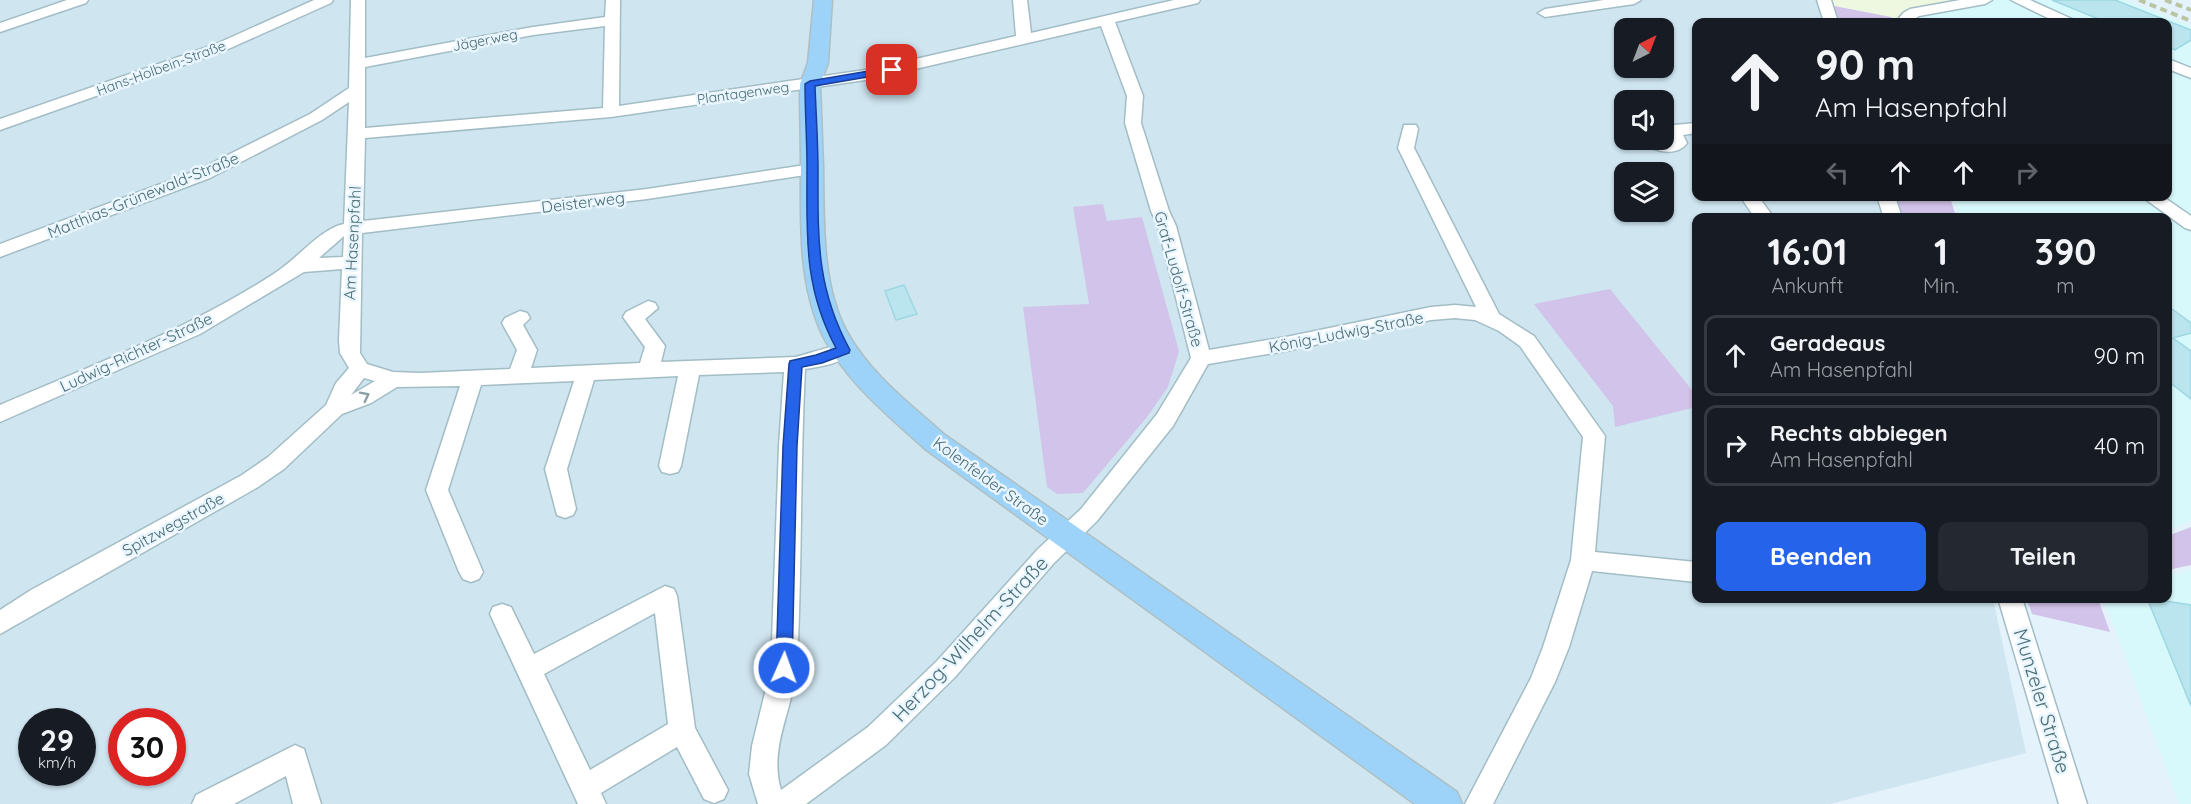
<!DOCTYPE html>
<html lang="de">
<head>
<meta charset="utf-8">
<style>
	body { margin:0; font-family:Quicksand,sans-serif; background:#242831; color:#f1f3f6; height:100vh; display:flex; flex-direction:column; font-size:22px; white-space:nowrap }
	* { box-sizing:border-box; margin:0 }
	p { font-size:20px; color:#9ea1a6 }
	.icon { flex:none; width:33px; height:33px; fill:none; stroke:currentColor; stroke-width:2; stroke-linecap:round; stroke-linejoin:round }
	.map { position:relative; flex:1; overflow:hidden }
	.drawer { position:absolute; left:1692px; top:213px; width:480px; height:390px; display:flex; flex-direction:column; background:#171b24; border-radius:12px; box-shadow:0 2px 4px #0004 }
	.drawer>* { flex:none }
	.top-card { position:absolute; left:1692px; top:18px; width:480px; height:183px; border-radius:12px; box-shadow:0 2px 4px #0004; background:#171b24; color:#f1f3f6; overflow:hidden }
	.needle { width:39px; rotate:42deg }
	.tools { position:absolute; left:1614px; top:18px; display:grid; gap:12px }
	.tools a { display:grid; place-items:center; width:60px; height:60px; border-radius:12px; background:#171b24; box-shadow:0 2px 4px #0004; font-size:30px }
	.speed { position:absolute; left:18px; top:708px; display:flex; gap:12px; font-size:30px; font-weight:700; text-align:center }
	.speed>* { display:grid; place-content:center; width:78px; height:78px; border-radius:50%; background:#171b24; box-shadow:0 2px 4px #0004; line-height:1 }
	.speed small { font-size:15px; font-weight:400 }
	.speed .limit { border:9px solid #d22; background:#fff; color:#111 }
	.pin { position:absolute; display:grid; place-items:center; width:51px; height:51px; color:#fff; margin:-26px; border-radius:12px; box-shadow:0 3px 9px #0006 }
	.me { position:absolute; width:66px; margin:-33px; rotate:2deg; stroke-linejoin:round; filter:drop-shadow(0 0 4px #0008) }
	.turn { display:flex; align-items:center; gap:21px; height:126px; padding:0 24px; font-size:27px }
	.turn .icon { width:78px; height:78px; stroke-width:2.5 }
	.turn b { display:block; font-size:42px; line-height:51px }
	.lanes { display:flex; align-items:center; height:57px; padding:0 24px; background:#0003; justify-content:center; gap:30px; direction:ltr }
	.lanes .off { opacity:.35 }
	.eta { display:flex; justify-content:space-evenly; align-items:center; height:102px; text-align:center }
	.eta b { font-size:36px; font-weight:800; line-height:42px }
	.cta { display:flex; gap:12px; margin-top:auto; padding:12px 24px }
	.cta a { flex:1; height:69px; border-radius:12px; background:#2563eb; color:#fff; font-size:24px; font-weight:800; line-height:69px; text-align:center }
	.cta a+a { background:#242831; color:#f1f3f6 }
	ul { padding:0; list-style:none }
	li { display:flex; align-items:center; gap:18px; height:81px; margin:0 12px 9px; padding:0 12px; border:3px solid #363941; border-radius:12px }
	li div { flex:1 }
	li b { display:block; font-size:22px }
	li em { font-style:normal }
	.map>svg:first-child { display:block }
	.residential { fill:#cfe5f0; fill-rule:evenodd }
	.commercial { fill:#d8f9fc }
	.education { fill:#eef8e0 }
	.green { fill:#d1c3e9 }
	.building { fill:#bae5ee; stroke:#9dd7e2; stroke-width:1.5 }
	.lines { fill:none; stroke-linecap:round; stroke-linejoin:round }
	.minor-casing { stroke:#a2bdc5; stroke-width:3 }
	.major-casing { stroke:#afbfc1; stroke-width:3 }
	.minor { fill:#fff; fill-rule:evenodd }
	.major { fill:#9ed3f9; fill-rule:evenodd }
	.rail { stroke:#bac5a3; stroke-width:4; stroke-dasharray:7 4.5; stroke-linecap:butt }
	.oneway { stroke:#89a0a4 }
	.route { fill:#2563eb; stroke:#184099; stroke-width:1.5 }
	.labels { text-anchor:middle; stroke-width:5; stroke-linejoin:round; paint-order:stroke }
	.far-street-label { font-size:14px; fill:#4a6d73; stroke:#eaf6ff }
	.street-label { font-size:16px; fill:#4a6d73; stroke:#eaf6ff }
	.near-street-label { font-size:20px; fill:#4a6d73; stroke:#eaf6ff }
</style>
</head>
<body>
<div class="map">
<svg width="2191" height="804" viewBox="0 0 2191 804">
	<rect width="100%" height="100%" fill="#e4f2fc"/>
	<path class="residential" d="M0,0h1819l7,22h-130v174l183,1 6,20 -189,1v380l297,1 33,154 -196,51h-1830zM1624,28h40v40h-40zM1624,100h40v40h-40zM1624,172h40v40h-40zM32,722h50v50h-50zM122,722h50v50h-50z"/>
	<path class="commercial" d="M1955,0h171l65,26v495l-23,9v-312l-208,-1 -6,-20 214,-1v-174h-275l-2,-5 10,2 6,-8z
		M2191,570v234h-12l-75,-205 64,-1v-22z"/>
	<path class="education" d="M1828,0h127l-48,11 -6,8 -72,-14z"/>
	<path class="green" d="M1829,5l62,12 2,5h-58z
		M1893,197h57l6,20h-56z
		M1103,204l4,17 35,-4 37,134 -11,36 -21,30 -64,76 -26,1 -10,-7 -24,-180 66,-3 -16,-97z
		M1610,289l86,106v12l-81,20 -2,-21 -79,-102z
		M2191,527v38l-23,5v-37l2,2z
		M2027,599h71l12,33 -78,-18z"/>
	<path class="building" d="M2052,0h63l76,30v10l-16,10 -7,-3v-25h-62z
		M904,285l13,29 -21,6 -11,-29z
		M2168,306l23,17v10l-18,5 18,13v48l-23,-18z
		M2147,598l44,7v101z"/>
	<g class="lines">
		<defs>
			<path id="minor" d="M67,0h21l-2,3 -86,29v-9z
				M314,0h19l-2,3 -105,47 -226,80v-11l216,-75z
				M351,0h14v58l168,-31 72,-10 1,-17h14l-1,106 253,-37 144,-33 -3,-36h14l4,33 143,-33h26l-2,3 -83,19 28,74 -2,27 28,88 7,15 33,124 77,-13 145,-30 24,-2 21,2 -78,-159 6,-23h12l2,4 -4,19 85,166 35,22 71,100 -10,116 101,10v20l-104,-11 -23,76 -14,35 -62,122h-28l66,-126 12,-31 28,-87 12,-123 -63,-91 -21,-15 -24,-11 -20,-2 -24,2 -145,31 -78,13 -35,62 -76,95 -43,42 -99,114 -69,68 -80,59h-48l-9,-30 3,-28 19,-78 8,-222 5,-74 -85,3 -18,91 -3,6 -8,2 -8,-2 -3,-6 19,-90 -84,4 -27,89 9,40 -3,6 -8,3 -8,-3 -12,-46 29,-88 -93,4 -33,105 35,82 -4,7 -8,3 -8,-3 -4,-7 -33,-82 34,-104 -63,1 -26,16 -29,11 -58,55 -26,18 -258,147v-24l31,-20 211,-115 26,-18 58,-52 10,-22 13,-15 -9,-15 -1,-13 3,-71 -38,3 -104,62 -200,88v-17c93,-40 189,-76 275,-132 21,-13 46,-45 69,-49l5,-122 -27,18 -112,58 -210,79v-13l198,-74 112,-56 39,-26zM605,26l-2,82 -238,20v-61l168,-32zM1101,26l26,70 -2,27 26,88 7,15 33,132 -34,56 -76,95 -43,40 -101,112 -69,66 -87,63c-13,-43 13,-82 16,-125 5,-98 3,-197 8,-296 14,-2 41,-6 49,-19l-3,-5c-12,-3 -41,9 -56,12l-134,5 4,-16 -20,-27 13,-11 -3,-5 -7,-2 -22,11 -3,5 22,30 -5,16 -109,5 6,-18 -14,-25 7,-7 -3,-5 -7,-2 -15,7 -3,5 15,27 -7,19 -90,4 -27,-1 -26,-8 -7,-11 2,-120 285,-34 165,-25 6,-1 3,-4 -3,-4 -6,-1 -165,25 -284,32 2,-83 246,-21 261,-38zM344,236l-1,21 -24,1zM364,378l11,3 -24,14z
				M1604,0h37l-7,4 -89,13 -7,-4 7,-4z
				M1817,0h14l7,22h-14z
				M1960,0h32l-7,4 -66,12 -9,6h-14l7,-9 7,-4z
				M2011,0h19l42,19 2,3h-18z
				M2168,59l23,9v10l-23,-9z
				M1696,123v10l-13,2 4,8c-10,14 -34,10 -44,-3l27,2 -6,-5v-11z
				M1740,196h18l16,22h-19z
				M1877,196h18l7,22h-18z
				M2141,196h21l29,20v14l-6,-2z
				M665,586l9,3 3,7 18,132 33,62 -4,9 -10,4 -10,-4 -27,-52 -76,46 5,11h-28l-88,-190 3,-7 9,-3 9,3 23,47zM655,613l13,111 -78,46 -46,-96z
				M1998,598h24l65,206h-28z
				M295,745l9,4 17,55h-28l-7,-28 -52,28h-42l4,-9z"/>
			<path id="major" d="M814,0h18l-4,63 -8,21c1,27 2,55 3,82 1,53 -2,119 24,166 23,42 63,72 98,103l512,357 5,12h-47l-490,-355c-37,-34 -81,-69 -103,-115 -24,-52 -21,-112 -21,-167 0,-28 -1,-55 -1,-83l8,-21z"/>
		</defs>
		<use href="#minor" class="minor-casing"/>
		<use href="#major" class="major-casing"/>
		<use href="#minor" class="minor"/>
		<use href="#major" class="major"/>
		<path class="rail" d="M2139,0l52,21
			M2165,0l26,10"/>
	</g>
	<defs><path id="oneway-chevron" d="M-2-3.5L2.5 0L-2 3.5" fill="none" stroke-width="1.6" stroke-linecap="round" stroke-linejoin="round" transform="scale(1.5)"/></defs>
	<use class="oneway" href="#oneway-chevron" transform="translate(365 396) rotate(-27)"/>
	<path class="route" d="M892,67l5,3 -1,2 -81,14c1,28 3,56 3,84 0,68 -2,118 32,180l-1,3 -27,10 -20,4 -5,79 -5,222 -2,6 -6,2 -6,-2 -2,-6 7,-222 6,-82 1,-3 26,-6 20,-7c-33,-61 -29,-114 -29,-181 0,-27 -2,-55 -2,-83l5,-3z"/>
	<g class="labels">
		<g class="far-street-label">
			<text transform="translate(485 40) rotate(-11)" y="5">Jägerweg</text>
			<text transform="translate(161 68) rotate(-20)" y="5">Hans-Holbein-Straße</text>
			<text transform="translate(743 93) rotate(-8)" y="5">Plantagenweg</text>
		</g>
		<g class="street-label">
			<text transform="translate(143 195) rotate(-22)" y="6">Matthias-Grünewald-Straße</text>
			<text transform="translate(583 202) rotate(-7)" y="6">Deisterweg</text>
			<text transform="translate(352 243) rotate(-87)" y="6">Am Hasenpfahl</text>
			<text transform="translate(1179 279) rotate(74)" y="6">Graf-Ludolf-Straße</text>
			<text transform="translate(1346 332) rotate(-11)" y="6">König-Ludwig-Straße</text>
			<text transform="translate(136 352) rotate(-25)" y="6">Ludwig-Richter-Straße</text>
			<text transform="translate(991 481) rotate(36)" y="6">Kolenfelder Straße</text>
			<text transform="translate(173 524) rotate(-29)" y="6">Spitzwegstraße</text>
		</g>
		<g class="near-street-label">
			<text transform="translate(970 639) rotate(-47)" y="7">Herzog-Wilhelm-Straße</text>
			<text transform="translate(2042 701) rotate(73)" y="7">Munzeler Straße</text>
		</g>
	</g>
</svg>
<div class="tools">
<a><svg class="needle" viewBox="-14 -14 28 28"><path d="M0-13l5 13h-10z" fill="#e53935"/><path d="M0 13l5-13h-10z" fill="#9ea1a6"/></svg></a>
<a><svg class="icon" aria-label="sound" viewBox="0 0 24 24"><path d="M4 9h4l5-4v14l-5-4H4zM17 9q2 3 0 6"/></svg></a>
<a><svg class="icon" aria-label="layers" viewBox="0 0 24 24"><path d="M12 4l9 5-9 5-9-5zM3 14l9 5 9-5"/></svg></a>
</div>
<div class="speed"><div>29<small>km/h</small></div><div class="limit">30</div></div>
<div class="pin" style="left:892px;top:70px;background:#d93025"><svg class="icon" aria-label="arrive" viewBox="0 0 24 24"><path d="M6 21V4h12l-3 4 3 4H6"/></svg></div>
<svg class="me" style="left:784px;top:668px" viewBox="-20 -20 40 40"><circle r="17" fill="#2563eb" stroke="#fff" stroke-width="3"/><path d="M0-11L8 9 0 5-8 9z" fill="#fff"/></svg>
<div class="top-card">
<div class="turn"><svg class="icon" aria-label="ahead" viewBox="0 0 24 24"><path d="M12 20V5M6 11l6-6 6 6"/></svg><div><b>90 m</b>Am Hasenpfahl</div></div>
<div class="lanes"><svg class="icon off" aria-label="left" viewBox="0 0 24 24"><path d="M17 20v-9H6M10 6l-5 5 5 5"/></svg><svg class="icon" aria-label="ahead" viewBox="0 0 24 24"><path d="M12 20V5M6 11l6-6 6 6"/></svg><svg class="icon" aria-label="ahead" viewBox="0 0 24 24"><path d="M12 20V5M6 11l6-6 6 6"/></svg><svg class="icon off" aria-label="right" viewBox="0 0 24 24"><path d="M7 20v-9h11M14 6l5 5-5 5"/></svg></div>
</div>
<section class="drawer">
<div class="eta">
<div><b>16:01</b><p>Ankunft</p></div>
<div><b>1</b><p>Min.</p></div>
<div><b>390</b><p>m</p></div>
</div>
<ul>
<li><svg class="icon" aria-label="ahead" viewBox="0 0 24 24"><path d="M12 20V5M6 11l6-6 6 6"/></svg><div><b>Geradeaus</b><p>Am Hasenpfahl</p></div><em>90 m</em></li>
<li><svg class="icon" aria-label="right" viewBox="0 0 24 24"><path d="M7 20v-9h11M14 6l5 5-5 5"/></svg><div><b>Rechts abbiegen</b><p>Am Hasenpfahl</p></div><em>40 m</em></li>
</ul>
<div class="cta"><a>Beenden</a><a>Teilen</a></div>
</section>
</div>
</body>
</html>
